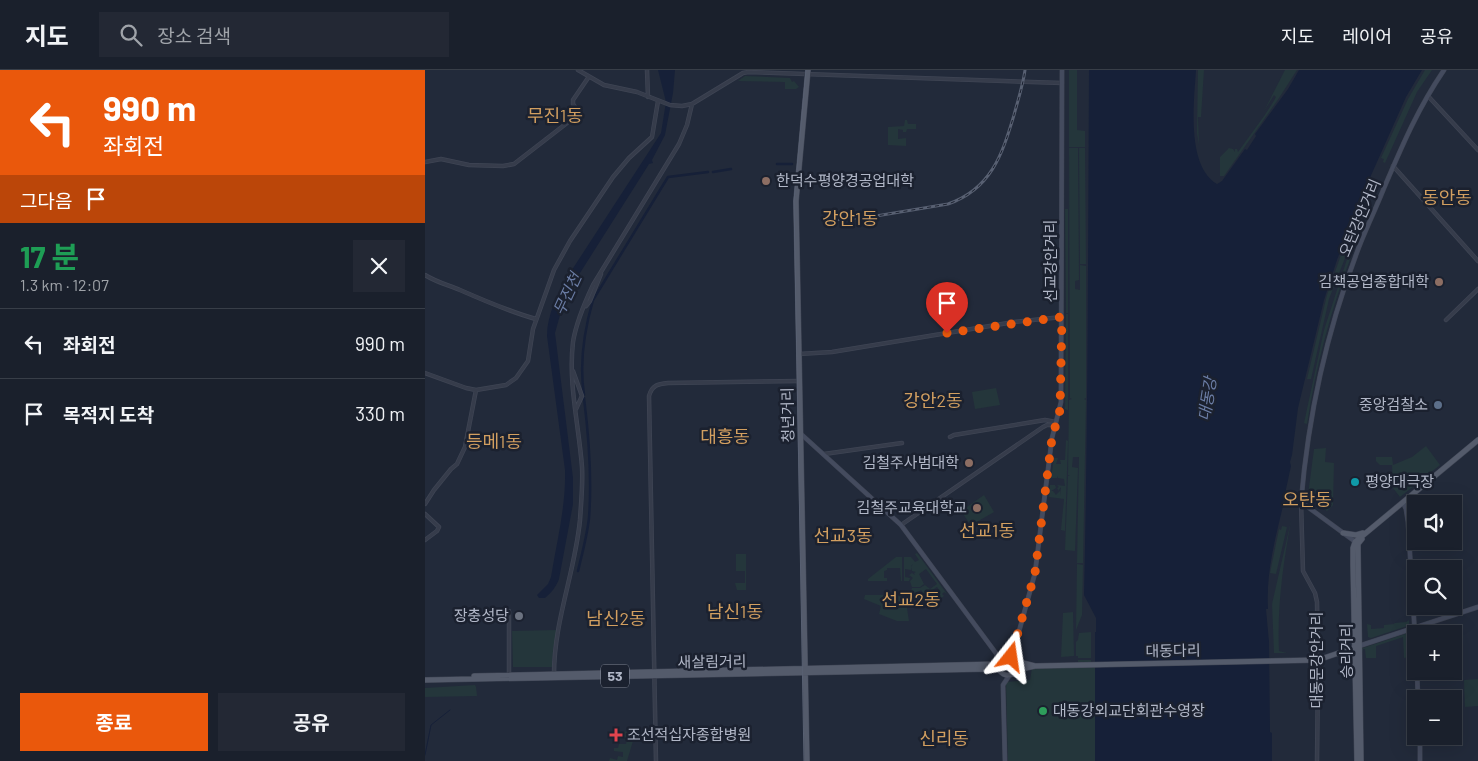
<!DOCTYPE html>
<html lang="ko">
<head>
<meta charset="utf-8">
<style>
	body { margin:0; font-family:Barlow,"Noto Sans KR",sans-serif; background:#232834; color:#f1f3f6; height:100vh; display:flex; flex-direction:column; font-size:19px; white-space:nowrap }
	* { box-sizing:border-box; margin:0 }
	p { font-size:16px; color:#9fa3a9 }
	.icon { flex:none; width:28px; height:28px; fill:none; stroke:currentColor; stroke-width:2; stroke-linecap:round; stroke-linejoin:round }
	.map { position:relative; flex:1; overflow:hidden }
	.details { display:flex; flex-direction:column; background:#1a202c; width:425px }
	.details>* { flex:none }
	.hud { background:#ea580c; color:#fff; overflow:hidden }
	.tools { position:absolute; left:982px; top:425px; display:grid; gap:10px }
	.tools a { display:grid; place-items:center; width:55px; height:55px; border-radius:0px; background:#1a202c; box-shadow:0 5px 20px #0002,0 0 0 1px #383e48; font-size:25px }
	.pin { position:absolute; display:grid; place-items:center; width:42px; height:42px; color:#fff; margin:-51px -21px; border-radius:50% 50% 50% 0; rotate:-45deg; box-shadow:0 0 5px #0007 }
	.pin .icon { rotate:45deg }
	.me { position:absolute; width:55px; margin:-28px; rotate:15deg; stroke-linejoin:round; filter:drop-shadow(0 0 4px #0008) }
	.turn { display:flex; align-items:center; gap:18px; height:105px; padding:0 20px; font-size:22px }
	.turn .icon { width:65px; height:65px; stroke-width:2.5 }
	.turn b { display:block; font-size:35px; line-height:42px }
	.then { display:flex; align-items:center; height:48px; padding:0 20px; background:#0003; gap:10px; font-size:19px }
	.round { display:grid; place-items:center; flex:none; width:52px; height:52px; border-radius:0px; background:#232834 }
	.head { display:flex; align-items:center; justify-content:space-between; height:85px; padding:0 20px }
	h1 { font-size:30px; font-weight:700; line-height:38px; color:#1e9e55 }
	.cta { display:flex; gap:10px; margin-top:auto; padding:10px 20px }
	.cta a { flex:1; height:58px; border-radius:0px; background:#ea580c; color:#fff; font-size:20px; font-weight:700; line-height:58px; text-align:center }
	.cta a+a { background:#232834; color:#f1f3f6 }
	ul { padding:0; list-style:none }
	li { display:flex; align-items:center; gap:15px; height:70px; padding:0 20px; border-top:1px solid #383e48 }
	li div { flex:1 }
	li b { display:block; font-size:19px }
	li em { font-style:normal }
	header { display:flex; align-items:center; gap:30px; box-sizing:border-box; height:70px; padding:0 25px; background:#1a202c; border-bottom:1px solid #383e48 }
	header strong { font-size:24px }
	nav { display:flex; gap:28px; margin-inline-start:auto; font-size:18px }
	.search { width:350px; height:45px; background:#232834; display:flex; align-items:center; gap:12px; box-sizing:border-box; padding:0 18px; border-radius:0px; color:#9fa3a9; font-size:19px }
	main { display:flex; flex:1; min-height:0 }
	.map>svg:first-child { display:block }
	.green { fill:#24363b }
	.water { fill:#162038 }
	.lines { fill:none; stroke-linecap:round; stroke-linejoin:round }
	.stream { stroke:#162038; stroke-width:1 }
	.canal { stroke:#162038; stroke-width:2.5 }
	.tertiary-casing { stroke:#3f4554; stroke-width:4.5 }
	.secondary-casing { stroke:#3f4554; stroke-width:5 }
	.primary-casing { stroke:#3f4554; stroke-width:6 }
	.tertiary { stroke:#363c4b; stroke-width:3 }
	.secondary { stroke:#444b5e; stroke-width:4 }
	.primary { stroke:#545b6b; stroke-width:5 }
	.tram { stroke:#586072; stroke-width:1 }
	.rail-casing { stroke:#586072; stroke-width:3 }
	.rail { stroke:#1b212f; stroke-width:1; stroke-dasharray:4; stroke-linecap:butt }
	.route { stroke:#ea580c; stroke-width:9; stroke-dasharray:0 16.2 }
	.education-dot { fill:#8d6e63; stroke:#1b212f; stroke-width:2 }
	.service-dot { fill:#5c6f8a; stroke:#1b212f; stroke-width:2 }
	.culture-dot { fill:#0f9aa8; stroke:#1b212f; stroke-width:2 }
	.worship-dot { fill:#6b7280; stroke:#1b212f; stroke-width:2 }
	.leisure-dot { fill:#2e9e5b; stroke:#1b212f; stroke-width:2 }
	.health-dot { fill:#e0444e; stroke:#1b212f; stroke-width:2 }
	.labels { text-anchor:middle; stroke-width:5; stroke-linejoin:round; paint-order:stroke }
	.shield { fill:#1b212f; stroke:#848a99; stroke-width:1 }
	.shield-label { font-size:14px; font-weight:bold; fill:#b1b7c7 }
	.poi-label { font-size:15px; fill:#b1b7c7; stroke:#1b212f; text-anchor:end }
	.street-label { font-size:15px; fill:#b1b7c7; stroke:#1b212f }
	.water-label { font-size:16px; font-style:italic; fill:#6b7da5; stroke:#1b212f }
	.quarter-label { font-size:18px; fill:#d29f60; stroke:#1b212f }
</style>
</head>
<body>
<header>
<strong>지도</strong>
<div class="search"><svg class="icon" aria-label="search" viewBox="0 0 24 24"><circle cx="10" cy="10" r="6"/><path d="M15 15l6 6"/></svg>장소 검색</div>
<nav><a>지도</a><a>레이어</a><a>공유</a></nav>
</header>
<main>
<section class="details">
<div class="hud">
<div class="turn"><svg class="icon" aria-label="left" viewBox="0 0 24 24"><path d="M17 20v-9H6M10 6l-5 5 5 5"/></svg><div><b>990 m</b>좌회전</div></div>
<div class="then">그다음<svg class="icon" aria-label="arrive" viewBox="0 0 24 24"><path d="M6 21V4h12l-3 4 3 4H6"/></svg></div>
</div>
<div class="head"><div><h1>17 분</h1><p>1.3 km · 12:07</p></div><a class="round"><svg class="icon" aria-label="close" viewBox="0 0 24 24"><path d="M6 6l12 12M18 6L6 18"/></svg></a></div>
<ul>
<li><svg class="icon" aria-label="left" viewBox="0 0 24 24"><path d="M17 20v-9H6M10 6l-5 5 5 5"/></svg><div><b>좌회전</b></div><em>990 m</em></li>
<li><svg class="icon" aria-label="arrive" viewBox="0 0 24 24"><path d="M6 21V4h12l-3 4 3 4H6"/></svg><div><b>목적지 도착</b></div><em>330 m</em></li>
</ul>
<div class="cta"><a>종료</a><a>공유</a></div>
</section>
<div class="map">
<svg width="1053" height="691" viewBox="0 0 1053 691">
	<rect width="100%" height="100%" fill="#222a3a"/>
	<path class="green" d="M644,0h8v60l8,1v16h-16z
		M773,0h6l-3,47h-3l1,28 -2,-12z
		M860,0h12l-18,28 -55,78h-4v-19l9,-9 4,1 2,3v-3h2l1,3c13,-19 27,-35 38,-55l-2,-2 -10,16z
		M1000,0h7l-15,22 -32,71 -2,-1 1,-3 -3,-1 27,-59z
		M320,6l45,2 2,4 2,-1 5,6 -3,2h-11v-7l-47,-1z
		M480,50h2l1,4h8v5h-9l-1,3h-3v-2l-5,-1v10l8,-1v8l-18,-1v-18l16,-1z
		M644,78h9l1,132 -4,1v8l5,1v-25l6,1v132l-2,1 2,1 -3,163h-6l2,-106h-6l-1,10 6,1 -3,83 -10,-1 3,-74 2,-1h-2l1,-75 3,-1 -2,-1z
		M654,78h6l1,116h-6z
		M640,139h3v104h-2z
		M918,179v3l4,1 -18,46 -18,80h-4l20,-84z
		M924,183l3,1c-21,55 -36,111 -45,170l-3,-1 20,-93z
		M641,244h2v96l-3,-1z
		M571,318l4,17 -25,4 -3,-17z
		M641,370l2,1 -3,90 -4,-1 3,-31 -15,-2 1,-12h5l1,3 -5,3h2l3,4 4,-4v5l1,-9 -3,4v-2l-1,-1 2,-1 -2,-2 8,1 -1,-7 -6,-1v-2l-1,2h-6l3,-20h4l-2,6h5l-1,-4h5z
		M1001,376l14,19 -40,32 -7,-9 -1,-23h-12l-4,-4v-4h16l1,8 19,-8z
		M901,378l-1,14 9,1 -1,42 -6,6 -19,-16 6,-46z
		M559,425l10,17 -21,12h-3l-9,-13z
		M866,451c-8,43 -14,86 -12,130l8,2h-13l-2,-49z
		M857,456l5,1 -11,47 -6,-1 9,-44 2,1z
		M492,483l30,41 -3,-2 -2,2 2,2 -12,9 -4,-5 12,-9 -3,-4 -12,8 -4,-5 -9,6h-6l4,2 -4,4 3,19h-12l-18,-7 2,-8 -17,-7 1,-4h31v-6h1v6h13l2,-7h8l5,-3 5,4 7,-5 -11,-15 -7,5 5,10 -4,3h-8l-2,-6 3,-3 -4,-3 3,-2 3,2 -1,-2 2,-1 -4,-1 -1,-4 2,-3 -2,2v4l-6,-1v8l5,1 -1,3h-5v-24h7l4,5 4,-2 -4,-6z
		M311,484h10v36h-9l-2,-7h10v-12h-9z
		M471,487h6v24h-1l-1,-13h-13v2l-3,1v7h3v3h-19v-2z
		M652,494l6,1 -1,50 -6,15z
		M648,542l1,44 -13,1 2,-44z
		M984,550v4l-2,2 -36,12 -3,-1 -1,-13 4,1v4l13,-1v-3l10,-1 1,-1 11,-1z
		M132,560l-4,20 -1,17h-39l-1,-36z
		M666,562v26h-13v-2h-2v-14l2,-2 1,-7z
		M980,564h5l3,6 1,16 -10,2 -1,-21 -27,9v12h-10l-1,-9h-2l-1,3v-3l1,-1z
		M653,590h13v7h4v94h-87l-2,-79 24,-2 2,-12 46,-1z
		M1053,609v27l-13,1 -1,-27z
		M50,615l1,2 1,9 -52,1v-9z
		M199,661l4,1v4l3,1 -1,3 3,1 -6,20h-18l1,-3 7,2 1,-4 5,1v-5l-9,-1v-3h4l1,-4h7l1,-5 -4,-2z"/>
	<path class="water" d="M233,0h17l-2,23 -8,42 -13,25 1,3 -4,1 -5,8 -71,112 -11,24 -7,25 18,145v26l-14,75c-3,8 -8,14 -14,19h-6l-2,-3 11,-11 3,-7c6,-37 15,-70 14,-107l-18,-134c0,-22 11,-42 21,-60l93,-143 5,-31z
		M664,0h107c-2,31 -10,96 21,114l5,-3 23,-32 2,1 9,-14 -1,-2 33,-45 11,-19h123l-16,27 -50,112 -19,51 -13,40 -26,108 -6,47 -2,7 1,4 -8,37h-1l-1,2 2,1c-8,34 -17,66 -15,103h-2l3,33 1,90 2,1v28h-177v-129h1v-14l-12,-23c4,-175 4,-350 5,-525z"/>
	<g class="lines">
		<path class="stream" d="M0,685l6,-30 19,-15"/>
		<path class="canal" d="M352,94h15
			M288,102l18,-3
			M159,325c-5,-33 0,-64 9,-95l75,-123 40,-5
			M153,501c4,-17 9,-35 11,-53 3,-40 0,-80 -5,-120"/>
		<defs>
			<path id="tertiary" d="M153,0l26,15 33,7 33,13 12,1 10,-2
				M222,0l1,27
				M1003,26l50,54
				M0,92l16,-3 28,6 34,1 11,-2 53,-41 11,-12 -5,-7v-4l15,-22
				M968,96l85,95
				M0,205c11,7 23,10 35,15 25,11 50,22 76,29
				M161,236l4,-5 11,-27
				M1021,250l32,-31
				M374,284l33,-2 182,-30 48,-5
				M148,301l9,25 -6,13
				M0,303l41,15 10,2 30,-5 10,-7 12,-17 5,-32 21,-59 16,-29 43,-64 16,-19 23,-21 6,-36
				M525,367l4,-2 91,-15 11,2
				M399,384l78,-11
				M876,432l2,69 12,22 2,9 1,69 -1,90
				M0,434l9,-14 17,-21 6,-5 8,-17 11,-57
				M0,444l14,13 -2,4 -12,9
				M476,455l142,-98 4,-2h8
				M84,541v64
				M129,604c0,-53 21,-102 26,-154 1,-17 3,-35 2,-53 -3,-41 -14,-83 -9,-125 3,-19 12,-40 20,-57l86,-141 8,-19 5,-21 51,-31 5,-1 314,11
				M231,691l-7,-365c3,-11 9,-12 19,-13l131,-2"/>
			<path id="secondary" d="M376,364l100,91 100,135
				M979,435l2,4 2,13 8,130
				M932,473l-56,-41c7,-84 25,-168 55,-247 8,-23 19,-44 28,-67 18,-42 34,-80 60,-118
				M934,576l119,-39
				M587,587l23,-84 17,-135 9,-36 1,-332
				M992,601l1,28
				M995,666v25
				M580,691l-2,-76 6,-9"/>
			<path id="primary" d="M918,463l13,2 7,-2
				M573,595l3,-5 8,-4 14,7 12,3 283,-6 41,-14
				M49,606l524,-12
				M0,610l563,-11 11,1c8,10 14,3 23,-1 4,-1 8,-2 13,-3
				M382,691l-11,-560 12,-131
				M932,691l-4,-196v-17l2,-6 123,-102
				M936,691l-3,-212v-5l4,-5"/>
		</defs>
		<use href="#tertiary" class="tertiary-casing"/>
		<use href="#secondary" class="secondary-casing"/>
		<use href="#primary" class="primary-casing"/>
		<use href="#tertiary" class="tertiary"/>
		<use href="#secondary" class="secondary"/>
		<use href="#primary" class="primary"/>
		<path class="tram" d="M379,691l-10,-560 12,-131"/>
		<defs>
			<path id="rail" d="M407,150l44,-4 72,-12c43,-15 54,-49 66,-89 4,-15 9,-30 11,-45"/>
		</defs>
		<use href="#rail" class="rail-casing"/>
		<use href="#rail" class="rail"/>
	</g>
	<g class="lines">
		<path class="route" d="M522,263l115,-16 -2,93 -8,28 -17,135 -24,84"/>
	</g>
	<g class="education-dot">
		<circle cx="341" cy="111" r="5"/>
		<circle cx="1014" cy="212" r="5"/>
		<circle cx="544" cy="393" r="5"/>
		<circle cx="552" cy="438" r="5"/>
	</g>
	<circle class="service-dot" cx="1013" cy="335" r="5"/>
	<circle class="culture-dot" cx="930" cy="412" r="5"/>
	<circle class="worship-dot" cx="94" cy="546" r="5"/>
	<circle class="leisure-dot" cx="618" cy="641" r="5"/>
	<path class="health-dot" d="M188.5 657.5h5v5h5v5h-5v5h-5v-5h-5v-5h5z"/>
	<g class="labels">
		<rect class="shield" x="176" y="594.5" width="28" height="23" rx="4"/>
		<g class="shield-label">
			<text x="190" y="611">53</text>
		</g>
		<g class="poi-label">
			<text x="351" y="116" text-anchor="start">한덕수평양경공업대학</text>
			<text x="1004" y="217">김책공업종합대학</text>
			<text x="1003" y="340">중앙검찰소</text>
			<text x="534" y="398">김철주사범대학</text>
			<text x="940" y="417" text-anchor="start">평양대극장</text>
			<text x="542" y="443">김철주교육대학교</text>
			<text x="84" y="551">장충성당</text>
			<text x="628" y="646" text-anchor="start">대동강외교단회관수영장</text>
			<text x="202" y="670" text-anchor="start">조선적십자종합병원</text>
		</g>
		<g class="street-label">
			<text transform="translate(935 148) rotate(-67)" y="5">오탄강안거리</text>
			<text transform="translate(626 191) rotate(-90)" y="5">선교강안거리</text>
			<text transform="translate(363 345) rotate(-91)" y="5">청년거리</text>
			<text transform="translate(748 581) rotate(-1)" y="5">대동다리</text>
			<text transform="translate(922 581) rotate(-90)" y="5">승리거리</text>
			<text transform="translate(892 590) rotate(-90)" y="5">대동문강안거리</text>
			<text transform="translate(287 592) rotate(-1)" y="5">새살림거리</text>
		</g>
		<g class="water-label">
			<text transform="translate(142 224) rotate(-65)" y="6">무진천</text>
			<text transform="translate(782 329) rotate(-81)" y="6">대동강</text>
		</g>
		<g class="quarter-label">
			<text x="130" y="52">무진1동</text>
			<text x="1022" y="134">동안동</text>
			<text x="425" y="155">강안1동</text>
			<text x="508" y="337">강안2동</text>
			<text x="300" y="373">대흥동</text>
			<text x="69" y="378">등메1동</text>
			<text x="882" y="436">오탄동</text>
			<text x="562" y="467">선교1동</text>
			<text x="418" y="472">선교3동</text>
			<text x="486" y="536">선교2동</text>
			<text x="310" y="548">남신1동</text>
			<text x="191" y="555">남신2동</text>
			<text x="519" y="675">신리동</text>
		</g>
	</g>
</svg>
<div class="tools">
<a><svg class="icon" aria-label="sound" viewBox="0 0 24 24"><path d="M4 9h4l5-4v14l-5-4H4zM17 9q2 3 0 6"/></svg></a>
<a><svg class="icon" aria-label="search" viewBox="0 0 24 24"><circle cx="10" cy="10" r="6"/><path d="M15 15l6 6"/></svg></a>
<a>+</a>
<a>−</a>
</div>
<div class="pin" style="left:522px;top:263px;background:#d93025"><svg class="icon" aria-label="arrive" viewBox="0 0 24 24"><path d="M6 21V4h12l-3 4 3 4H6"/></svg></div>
<svg class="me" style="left:586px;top:587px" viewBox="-20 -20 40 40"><path d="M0-17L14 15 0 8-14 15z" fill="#ea580c" stroke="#fff" stroke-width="4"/></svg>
</div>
</main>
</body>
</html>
